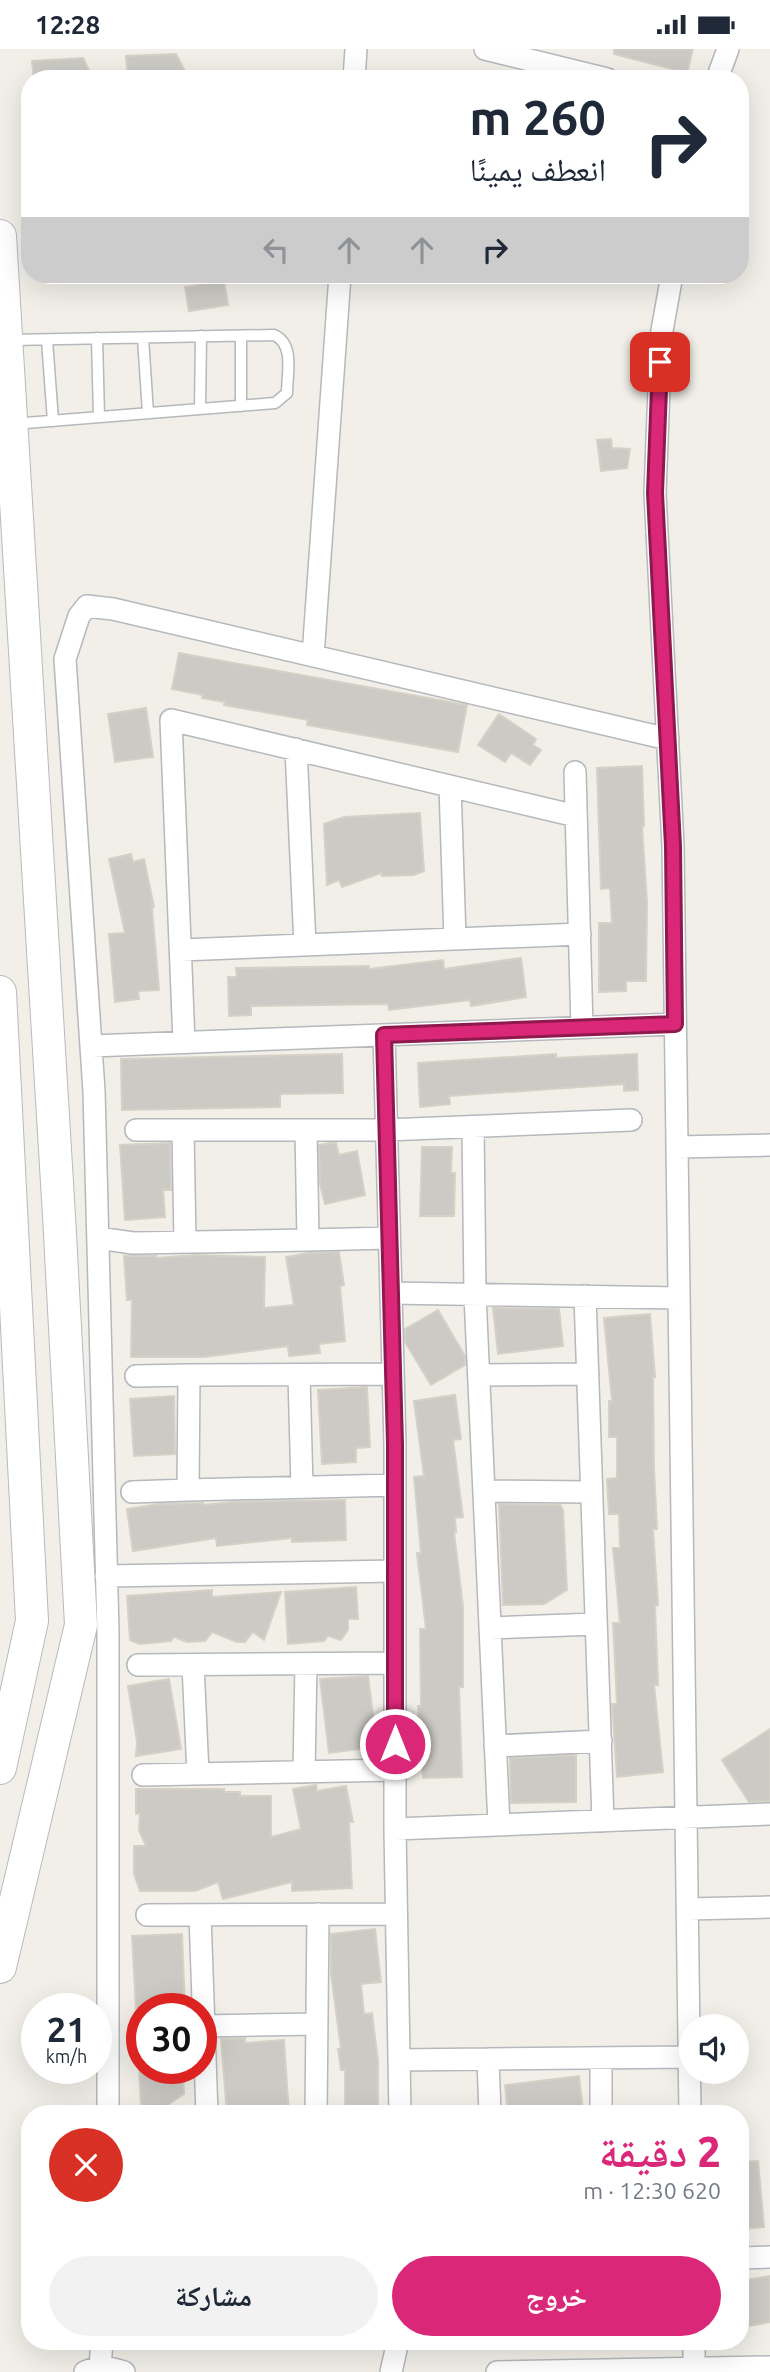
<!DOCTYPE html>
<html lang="ar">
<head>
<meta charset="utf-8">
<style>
	body { margin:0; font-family:Ubuntu,"Noto Naskh Arabic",sans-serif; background:#f2f2f3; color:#1f2937; direction:rtl; height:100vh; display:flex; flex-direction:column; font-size:26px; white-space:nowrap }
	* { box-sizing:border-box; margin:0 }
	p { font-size:23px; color:#747a83 }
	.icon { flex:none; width:38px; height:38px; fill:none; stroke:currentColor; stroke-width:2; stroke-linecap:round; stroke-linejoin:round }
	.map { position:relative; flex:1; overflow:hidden; direction:ltr }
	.details { position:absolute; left:21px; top:2056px; width:728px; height:245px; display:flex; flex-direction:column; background:#fff; border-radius:28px; box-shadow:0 7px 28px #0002; direction:rtl }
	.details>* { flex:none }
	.guide { position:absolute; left:21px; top:21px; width:728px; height:214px; border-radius:28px; box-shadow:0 7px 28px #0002; direction:rtl; background:#fff; color:#1f2937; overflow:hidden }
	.controls { position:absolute; left:679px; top:1965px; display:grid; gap:14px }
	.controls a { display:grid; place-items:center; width:70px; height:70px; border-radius:50%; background:#fff; box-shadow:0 7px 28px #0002; font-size:35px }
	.speed { position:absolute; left:21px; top:1944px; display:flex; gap:14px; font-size:35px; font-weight:700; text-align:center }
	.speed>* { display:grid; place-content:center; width:91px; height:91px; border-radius:50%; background:#fff; box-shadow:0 7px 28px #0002; line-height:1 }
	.speed small { font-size:18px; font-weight:400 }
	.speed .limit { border:10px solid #d22; background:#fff; color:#111 }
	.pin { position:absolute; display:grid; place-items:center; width:60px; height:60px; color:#fff; margin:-30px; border-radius:14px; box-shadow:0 4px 10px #0006 }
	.me { position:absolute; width:77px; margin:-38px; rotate:0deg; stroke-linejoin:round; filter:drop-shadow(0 0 5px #0008) }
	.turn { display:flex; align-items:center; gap:24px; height:147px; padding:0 28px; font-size:32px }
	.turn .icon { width:91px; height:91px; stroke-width:2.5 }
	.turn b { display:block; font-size:49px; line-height:60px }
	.lanes { display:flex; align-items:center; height:66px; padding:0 28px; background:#0003; justify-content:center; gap:35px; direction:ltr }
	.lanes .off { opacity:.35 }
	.round { display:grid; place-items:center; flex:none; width:74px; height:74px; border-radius:37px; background:#f2f2f3 }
	.summary { display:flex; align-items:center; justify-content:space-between; height:119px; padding:0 28px }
	h1 { font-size:42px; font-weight:800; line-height:52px; color:#db2777 }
	.primary-button { display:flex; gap:14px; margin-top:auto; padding:14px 28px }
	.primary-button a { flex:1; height:80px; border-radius:42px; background:#db2777; color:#fff; font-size:28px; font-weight:800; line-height:80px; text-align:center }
	.primary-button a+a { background:#f2f2f3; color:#1f2937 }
	.status { display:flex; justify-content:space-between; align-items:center; height:49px; padding:0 35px; background:#fff; direction:ltr }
	.status svg { height:19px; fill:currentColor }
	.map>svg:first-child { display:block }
	.building { fill:#cccac5; stroke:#d6d1c6; stroke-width:2 }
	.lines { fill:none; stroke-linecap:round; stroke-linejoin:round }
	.lane-casing { stroke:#b5b8bc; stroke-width:13 }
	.street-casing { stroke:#b5b8bc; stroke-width:24 }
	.secondary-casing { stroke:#b6babf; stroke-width:34 }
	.lane { stroke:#fff; stroke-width:10 }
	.street { stroke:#fff; stroke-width:21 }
	.secondary { stroke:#fff; stroke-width:32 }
	.route-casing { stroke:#8e194d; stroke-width:18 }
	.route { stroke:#db2777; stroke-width:12 }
</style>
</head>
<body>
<div class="status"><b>12:28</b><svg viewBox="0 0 49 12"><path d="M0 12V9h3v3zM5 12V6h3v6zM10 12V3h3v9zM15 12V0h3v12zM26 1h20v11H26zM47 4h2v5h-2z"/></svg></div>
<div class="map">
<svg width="770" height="2323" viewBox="0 0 770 2323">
	<rect width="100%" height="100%" fill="#f1efe8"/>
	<path class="building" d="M614,0h79l-6,24 -73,-19z
		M176,5l13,25h-61l-2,-23z
		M83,9l10,21h-59l-2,-18z
		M224,232l4,24 -39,6 -4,-24z
		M611,390l1,9 18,1 -3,19 -26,3 -4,-31z
		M179,604l288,52 -9,47 -151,-27 1,-5 -84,-15 1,-3 -23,-4 1,-3 -31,-6z
		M146,659l7,49 -38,5 -7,-48z
		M499,665l37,25 -3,6 8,5 -11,15 -19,-12 -6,9 -27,-17z
		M642,717l2,60h-2l5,76 -1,79h-20v10l-27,1v-69h13l-2,-35 -9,1 -4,-121z
		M420,764l4,58 -10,4 -32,1 -1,-3 -39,14 -3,-7 -12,5 -3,-61 20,-7z
		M131,805l2,8 11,-3 10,48 -2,1 7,82 -21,1 1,8 -24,3 -6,-68 16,-1 -16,-74z
		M521,909l5,39 -55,9 -1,-6 -81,10 -1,-6 -137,2v9l-22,1 -1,-39h9l-1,-9 133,-2v3l74,-9 1,9z
		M342,1005l1,39 -63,1v13l-158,3 -1,-51z
		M556,1005v4l81,-4 1,36 -14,1v-7l-175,12 1,8 -30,3 -2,-44z
		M170,1094l1,47h-8l2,27 -40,3 -5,-75z
		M329,1094h7l3,12 18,-4 8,44 -40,9 -5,-20 -1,-39z
		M422,1098h30l-1,26h4l-1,43h-34z
		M339,1203l5,33 -4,1 5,55 -26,3 1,9 -31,3 -1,-10 -84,11h-73l1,-57h-5l-3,-44h32v2l41,-3 68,2 -1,51 30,-3 -8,-48 22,-4z
		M493,1259l66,1 4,37 -65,8z
		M438,1261l27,46v9l-34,20 -26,-43v-13z
		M650,1265l5,63h-2l1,92 3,60h-4l5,76 -3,1 3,79h-4l9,87 -46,5 -5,-73h5l-4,-81h7l-7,-75h7l-1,-34h-10l-2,-35 10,-1v-41h-8v-36h3l-8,-83z
		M367,1338l3,60 -14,1v14l-34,2 -4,-74z
		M455,1346l6,44 -8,1 10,77 -8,1 1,14h-2l9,75v80h-4l3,90 -39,1 -5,-72h3l-1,-77h6l-9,-76h4l-7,-76 10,-1 -10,-75z
		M174,1347l1,58 -41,2 -4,-57z
		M345,1451l1,40 -54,2v-4l-75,8 -1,-8 -83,13 -6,-42 32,-5 44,-1 1,2 28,-3z
		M499,1455l61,1 3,5 4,80 -23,14 -41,1z
		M356,1538l2,32h-10v11l-7,10 -13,-4 -4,5 -36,3 -3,-52z
		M212,1541v7l69,-5 -17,48 -11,-8 -8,10h-8l-25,-10 -7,9 -18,1 -13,-5 -3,4 -31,3 -10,-4 -3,-44z
		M368,1627l9,71 -48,6 -9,-74z
		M169,1630l12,70 -45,7 1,-15 -9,-55z
		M770,1680v72l-21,1 -27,-42z
		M576,1706v47l-65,1 -1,-45z
		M316,1736l1,6 29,-5 7,36h-4l3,66 -60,3v-9l-69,17 -5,-17 -23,9h-55l-6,-17v-28h12l-7,-16 1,-17 -4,1v-25h88v3h16v4h31v41l30,-8 -8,-40z
		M375,1880l6,53 -20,2 3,30 8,-1 6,48v53h-33v-44h-4l-3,-21h3l-10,-75v-40z
		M182,1885l3,74 -49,1 -4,-73z
		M245,1989v5l39,-3 5,74h-62l-6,-75z
		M139,2020h44l1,25 -30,20h-7l-6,-10z
		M579,2027l4,34 -11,2v2h-64l-3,-29z
		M758,2112l6,66 -21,2 -3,-2v-65z
		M770,2227v46l-27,5 -3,-46z"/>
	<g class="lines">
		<defs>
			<path id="lane" d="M97,289l2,79
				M143,289l5,75
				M10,291l264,-5c21,9 13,39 13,58l-12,10 -262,21
				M47,291l6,81
				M241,357v-70
				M200,360l1,-73"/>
			<path id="street" d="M485,0l122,30
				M354,30l2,-30
				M717,30l11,-30
				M672,226l-11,61 -6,157 18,353 17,1268
				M313,607l27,-381
				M296,700l9,196
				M575,723l7,255
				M450,737l5,153
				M181,901l399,-16
				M384,986l11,409v385l5,285
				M184,993l-13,-322 405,96
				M91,997l584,-22
				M473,1078l2,168 24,530
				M136,1081h250l245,-10
				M183,1081l2,112
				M677,1098l93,-2
				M98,1189l35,5 175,-3 -2,-110
				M308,1191l81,-2
				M391,1244l288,5
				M585,1247l18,525
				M393,1325l-204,1 -1,115 207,-5
				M299,1326l3,112
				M479,1326l109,-1
				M136,1327l53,-1
				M484,1442l108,1
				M132,1443l56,-2
				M106,1527l289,-5
				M490,1579l106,-4
				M138,1616l257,-2
				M193,1616l5,109
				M495,1697l106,-5
				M304,1723l2,-108
				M143,1726l252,-5
				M395,1780l375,-15
				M688,1860l82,-2
				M147,1866l249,-1
				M200,1866l7,199
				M204,1977l113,-2
				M601,2009v56
				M488,2010l2,55
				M399,2011l290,-3
				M108,2065v-482l-14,-541 -29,-432 14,-43 8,-10 26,3 555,130
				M316,2065l2,-200
				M740,2209l30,-1
				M694,2292v27
				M100,2318l2,-26
				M85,2323c14,-6 25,-5 39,0
				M391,2323l7,-31
				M497,2323l273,-5"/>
			<path id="secondary" d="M0,187l59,980 22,409 -81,342
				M0,943l32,629 -32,147"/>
		</defs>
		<use href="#lane" class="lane-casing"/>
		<use href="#street" class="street-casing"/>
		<use href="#secondary" class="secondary-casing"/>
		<use href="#lane" class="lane"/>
		<use href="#street" class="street"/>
		<use href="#secondary" class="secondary"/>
	</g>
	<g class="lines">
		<defs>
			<path id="route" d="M395,1695v-300l-11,-409 291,-11 -2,-178 -18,-353 5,-131"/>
		</defs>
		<use href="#route" class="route-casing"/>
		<use href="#route" class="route"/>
	</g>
</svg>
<div class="controls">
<a><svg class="icon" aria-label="sound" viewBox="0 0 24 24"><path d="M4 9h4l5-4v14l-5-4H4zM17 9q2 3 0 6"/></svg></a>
</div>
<div class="speed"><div>21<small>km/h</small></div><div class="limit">30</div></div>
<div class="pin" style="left:660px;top:313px;background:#d93025"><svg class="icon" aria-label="arrive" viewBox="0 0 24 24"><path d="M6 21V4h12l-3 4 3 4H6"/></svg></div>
<svg class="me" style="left:395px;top:1695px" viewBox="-20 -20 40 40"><circle r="17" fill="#db2777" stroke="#fff" stroke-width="3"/><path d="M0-11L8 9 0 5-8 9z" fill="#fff"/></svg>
<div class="guide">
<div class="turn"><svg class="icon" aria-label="right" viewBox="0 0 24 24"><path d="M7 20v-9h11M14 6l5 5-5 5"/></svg><div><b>260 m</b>انعطف يمينًا</div></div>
<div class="lanes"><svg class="icon off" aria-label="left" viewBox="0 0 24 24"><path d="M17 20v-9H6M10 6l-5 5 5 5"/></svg><svg class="icon off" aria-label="ahead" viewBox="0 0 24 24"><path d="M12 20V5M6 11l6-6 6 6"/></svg><svg class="icon off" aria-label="ahead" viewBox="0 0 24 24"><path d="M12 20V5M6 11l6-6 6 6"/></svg><svg class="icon" aria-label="right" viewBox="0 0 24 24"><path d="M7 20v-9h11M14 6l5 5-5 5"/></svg></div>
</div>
<section class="details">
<div class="summary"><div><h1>2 دقيقة</h1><p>620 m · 12:30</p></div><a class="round" style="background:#d93025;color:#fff"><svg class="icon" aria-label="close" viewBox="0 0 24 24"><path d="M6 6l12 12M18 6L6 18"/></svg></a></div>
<div class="primary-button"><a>خروج</a><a>مشاركة</a></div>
</section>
</div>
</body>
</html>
